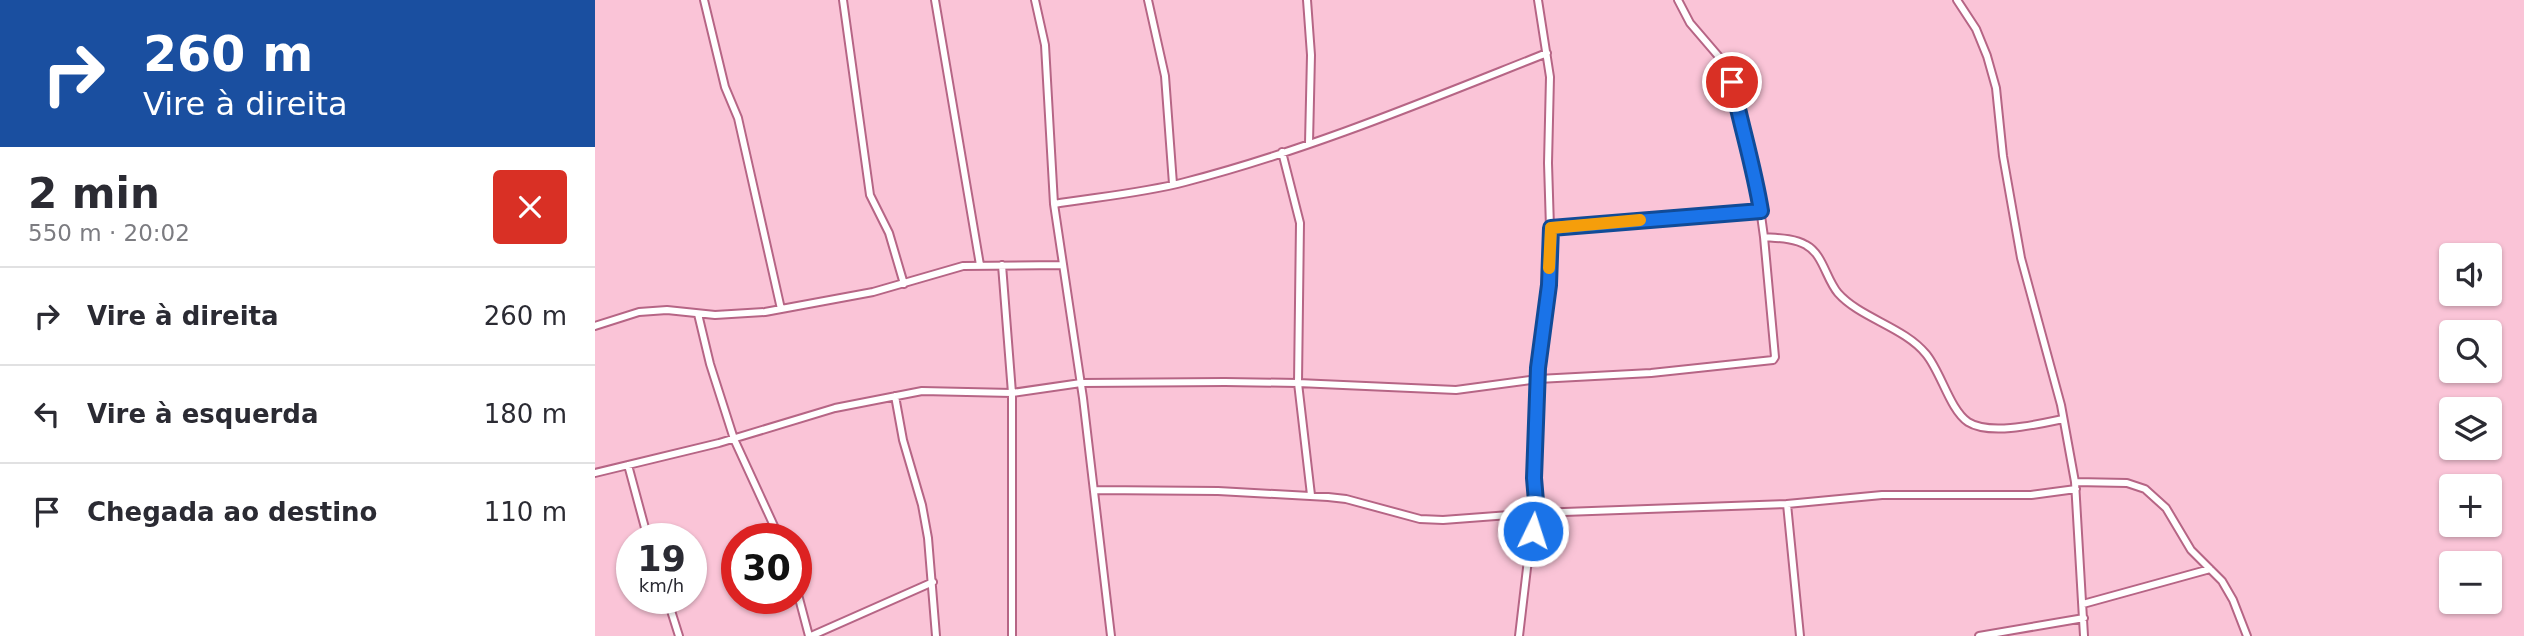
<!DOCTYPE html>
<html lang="pt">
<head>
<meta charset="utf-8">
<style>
	body { margin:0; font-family:"DejaVu Sans",sans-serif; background:#f7f7f7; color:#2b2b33; height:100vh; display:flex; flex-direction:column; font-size:26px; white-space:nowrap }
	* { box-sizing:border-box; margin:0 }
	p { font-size:23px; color:#7c7c81 }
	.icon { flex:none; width:38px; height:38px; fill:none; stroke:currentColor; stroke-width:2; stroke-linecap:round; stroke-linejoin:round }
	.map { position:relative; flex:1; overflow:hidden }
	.panel { display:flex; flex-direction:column; background:#fff; width:595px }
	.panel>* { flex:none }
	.top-card { background:#1a4fa0; color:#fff; overflow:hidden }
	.tools { position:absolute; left:1844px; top:243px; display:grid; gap:14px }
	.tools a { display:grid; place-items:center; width:63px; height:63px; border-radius:7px; background:#fff; box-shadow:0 2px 5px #0004; font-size:35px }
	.speed { position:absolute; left:21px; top:523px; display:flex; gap:14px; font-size:35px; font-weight:700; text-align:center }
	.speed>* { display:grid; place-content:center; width:91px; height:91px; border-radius:50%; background:#fff; box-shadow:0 2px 5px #0004; line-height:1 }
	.speed small { font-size:18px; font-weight:400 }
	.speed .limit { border:10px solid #d22; background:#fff; color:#111 }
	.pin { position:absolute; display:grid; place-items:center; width:60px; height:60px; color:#fff; margin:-30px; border:4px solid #fff; border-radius:50%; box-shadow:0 2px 7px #0007 }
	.me { position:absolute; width:77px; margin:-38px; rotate:4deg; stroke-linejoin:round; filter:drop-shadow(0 0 5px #0008) }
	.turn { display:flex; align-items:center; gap:24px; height:147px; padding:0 28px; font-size:32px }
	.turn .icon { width:91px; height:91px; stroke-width:2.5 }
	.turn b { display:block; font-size:49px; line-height:60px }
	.round { display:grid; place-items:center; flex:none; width:74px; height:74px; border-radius:7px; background:#f7f7f7 }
	.summary { display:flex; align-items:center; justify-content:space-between; height:119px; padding:0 28px }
	h1 { font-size:42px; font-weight:600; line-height:52px }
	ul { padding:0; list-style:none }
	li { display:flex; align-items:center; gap:21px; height:98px; padding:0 28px; border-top:2px solid #e1e1e2 }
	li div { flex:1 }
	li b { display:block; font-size:26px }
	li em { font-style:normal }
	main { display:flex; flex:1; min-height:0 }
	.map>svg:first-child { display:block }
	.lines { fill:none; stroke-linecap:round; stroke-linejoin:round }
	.street-casing { stroke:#b66585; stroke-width:10 }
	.street { stroke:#fff; stroke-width:6 }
	.route-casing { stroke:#114b97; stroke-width:18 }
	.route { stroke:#1a73e8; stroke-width:12 }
	.slow { stroke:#f59e0b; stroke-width:12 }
</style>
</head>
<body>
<main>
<section class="panel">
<div class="top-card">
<div class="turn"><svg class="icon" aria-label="right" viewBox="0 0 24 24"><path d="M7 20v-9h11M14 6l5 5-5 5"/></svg><div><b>260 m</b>Vire à direita</div></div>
</div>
<div class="summary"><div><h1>2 min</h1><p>550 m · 20:02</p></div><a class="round" style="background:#d93025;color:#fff"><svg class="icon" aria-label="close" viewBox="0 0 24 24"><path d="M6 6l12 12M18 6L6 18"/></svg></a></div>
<ul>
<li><svg class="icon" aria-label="right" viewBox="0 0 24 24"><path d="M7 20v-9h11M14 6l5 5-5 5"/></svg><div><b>Vire à direita</b></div><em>260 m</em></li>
<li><svg class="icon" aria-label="left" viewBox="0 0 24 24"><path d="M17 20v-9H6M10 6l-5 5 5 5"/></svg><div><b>Vire à esquerda</b></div><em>180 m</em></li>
<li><svg class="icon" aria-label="arrive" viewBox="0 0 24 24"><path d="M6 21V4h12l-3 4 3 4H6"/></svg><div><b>Chegada ao destino</b></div><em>110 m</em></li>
</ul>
</section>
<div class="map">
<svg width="1929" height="636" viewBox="0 0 1929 636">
	<rect width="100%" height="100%" fill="#fac4d7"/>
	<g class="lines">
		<defs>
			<path id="street" d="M109,0l21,87 13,31 43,191
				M248,0l27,195 19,38 15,51
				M340,0l45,265
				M440,0l10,45 9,159 29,194 28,238
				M553,0l17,76 8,108
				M712,0l4,55 -2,88
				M1362,0l19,29 11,27 9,32 7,68 18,102 40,147 14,77 9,154
				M687,152l18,71 -2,160 13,112
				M459,204c44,-7 89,-11 131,-22 124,-32 243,-82 362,-129
				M955,228l211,-17
				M1169,237c13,1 30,1 42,8 17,9 20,34 32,48 22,25 66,34 88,61 15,18 24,56 42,68 22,14 71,2 95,-3
				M407,265l10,128v243
				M103,314l12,50 24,75 46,100
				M0,326l44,-14 28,-2 48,5 50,-3 108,-20 90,-26 100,-1
				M300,396l8,44 19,65 6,33 8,98
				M33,465l20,74
				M0,473l124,-30 116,-35 87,-17 90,2 69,-10 144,-1 73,1 158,7 82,-11 113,-6 122,-13 2,-3 -11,-120 -8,-58 -14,-50 -10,-47 -6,-17 -36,-42 -12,-23
				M1480,482l52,1 18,6 21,19 25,42 31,31 11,19 14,36
				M499,490l124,1 110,6 18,2 74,20 23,1 93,-7 251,-9 95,-9h149l45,-6
				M1192,504l13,132
				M201,587l13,49
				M72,598l12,38
				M1488,604l127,-35
				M216,636l122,-54
				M924,636l8,-68 9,-55 -2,-35 4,-110 11,-83 1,-57 -2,-65 2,-86 -12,-77
				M1384,636l105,-18"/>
		</defs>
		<use href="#street" class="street-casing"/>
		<use href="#street" class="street"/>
	</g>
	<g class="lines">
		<defs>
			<path id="route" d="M938,531l4,-18 -3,-35 4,-110 11,-83 2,-57 210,-17c-7,-44 -20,-85 -29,-129"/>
		</defs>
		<use href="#route" class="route-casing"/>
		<use href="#route" class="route"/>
		<path class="slow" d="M954,268l2,-40 89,-8"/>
	</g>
</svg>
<div class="tools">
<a><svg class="icon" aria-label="sound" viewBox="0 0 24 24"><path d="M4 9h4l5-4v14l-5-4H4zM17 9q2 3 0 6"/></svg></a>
<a><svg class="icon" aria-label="search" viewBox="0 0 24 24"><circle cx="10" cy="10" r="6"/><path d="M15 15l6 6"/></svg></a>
<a><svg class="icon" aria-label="layers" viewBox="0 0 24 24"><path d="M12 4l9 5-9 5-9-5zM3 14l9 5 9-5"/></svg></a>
<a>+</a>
<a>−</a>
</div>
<div class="speed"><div>19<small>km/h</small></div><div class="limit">30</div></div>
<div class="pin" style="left:1137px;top:82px;background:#d93025"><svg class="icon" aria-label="arrive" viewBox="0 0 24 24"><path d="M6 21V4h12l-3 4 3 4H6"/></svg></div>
<svg class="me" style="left:938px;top:531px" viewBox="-20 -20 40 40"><circle r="17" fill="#1a73e8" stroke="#fff" stroke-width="3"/><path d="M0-11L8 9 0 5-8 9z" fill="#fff"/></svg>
</div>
</main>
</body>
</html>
